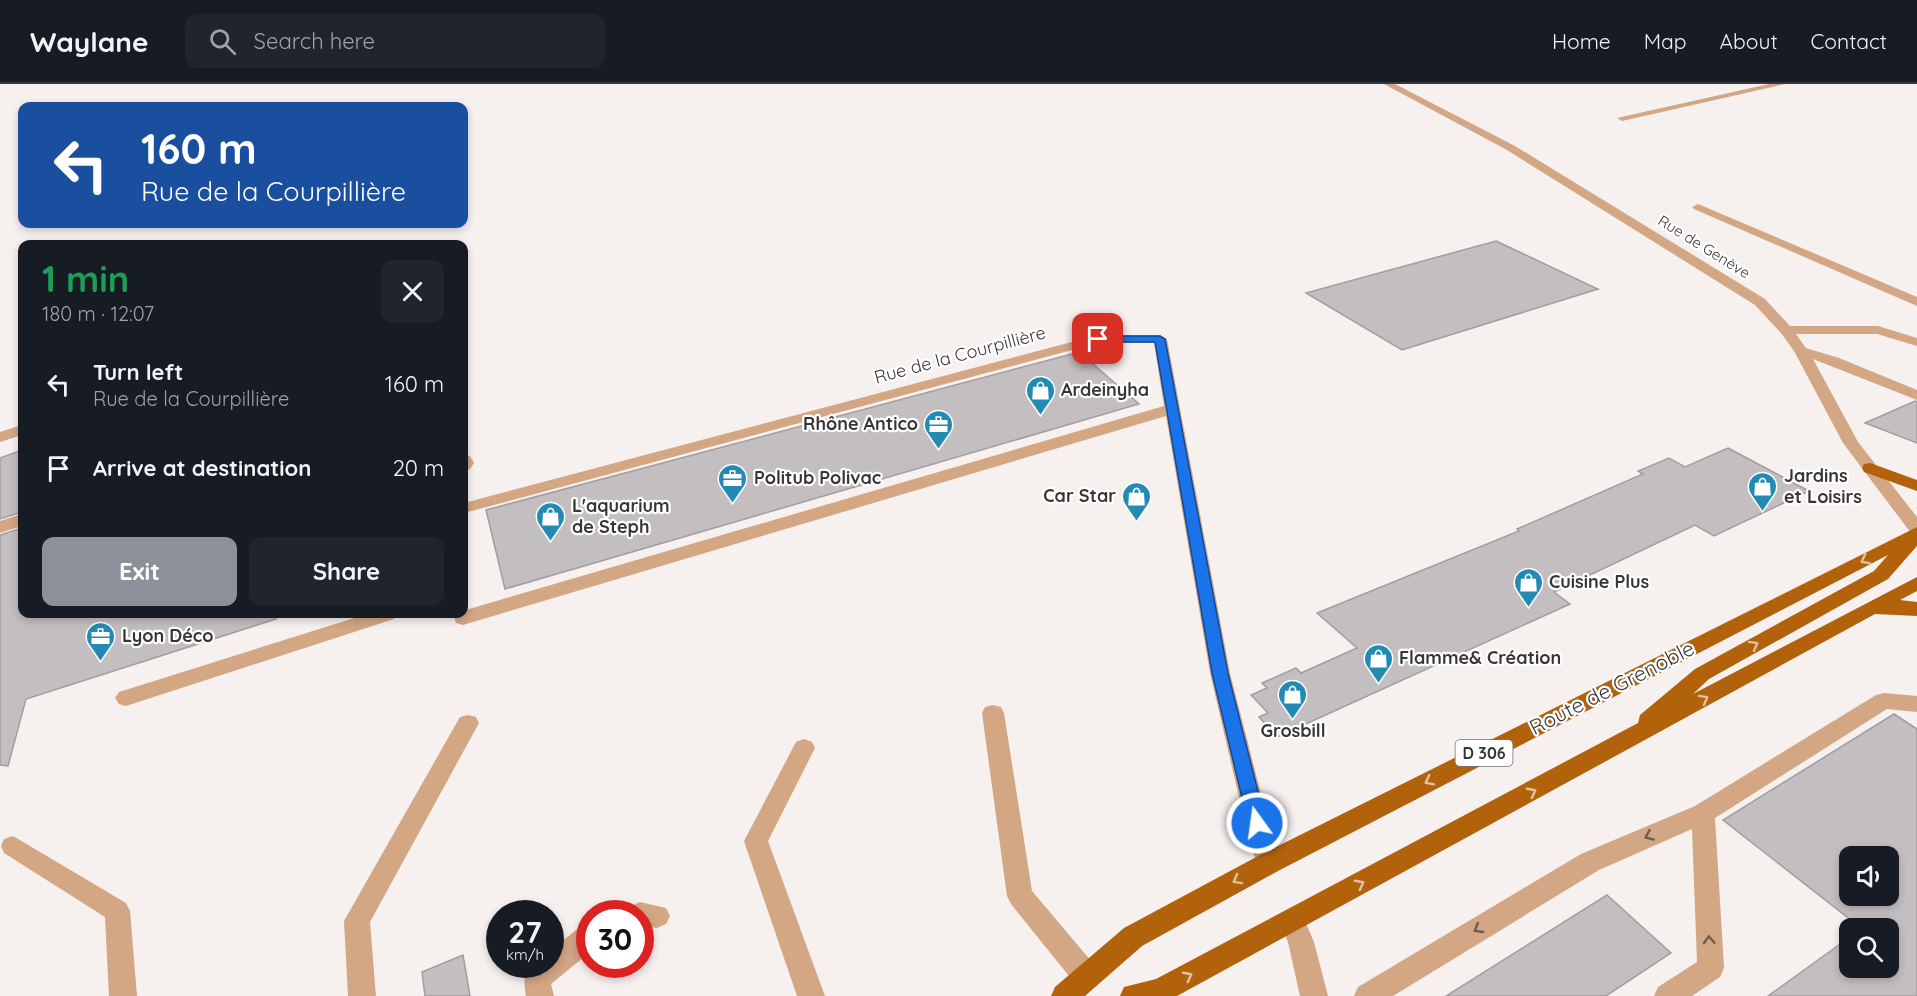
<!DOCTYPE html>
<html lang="en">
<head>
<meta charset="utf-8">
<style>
	body { margin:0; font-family:Quicksand,sans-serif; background:#20242c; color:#f1f3f6; height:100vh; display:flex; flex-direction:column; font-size:22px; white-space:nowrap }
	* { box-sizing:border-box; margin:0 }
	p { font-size:20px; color:#9ea1a6 }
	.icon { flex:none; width:33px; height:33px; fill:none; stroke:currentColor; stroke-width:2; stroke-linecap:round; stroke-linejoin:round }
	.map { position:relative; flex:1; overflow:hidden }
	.details { position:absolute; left:18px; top:156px; width:450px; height:378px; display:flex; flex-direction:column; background:#171b24; border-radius:12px; box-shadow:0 3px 9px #0003 }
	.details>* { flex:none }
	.hud { position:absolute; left:18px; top:18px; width:450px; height:126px; border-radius:12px; box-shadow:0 3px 9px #0003; background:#1a4fa0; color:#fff; overflow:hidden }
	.controls { position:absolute; left:1839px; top:762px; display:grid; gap:12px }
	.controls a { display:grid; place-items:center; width:60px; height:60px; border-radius:12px; background:#171b24; box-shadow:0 3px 9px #0003; font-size:30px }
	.speed { position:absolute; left:486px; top:816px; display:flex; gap:12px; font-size:30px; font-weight:700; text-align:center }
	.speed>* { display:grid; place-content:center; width:78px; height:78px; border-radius:50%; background:#171b24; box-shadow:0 3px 9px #0003; line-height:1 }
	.speed small { font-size:15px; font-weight:400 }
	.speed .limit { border:9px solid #d22; background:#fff; color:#111 }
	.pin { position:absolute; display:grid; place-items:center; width:51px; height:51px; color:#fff; margin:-26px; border-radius:12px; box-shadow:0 3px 9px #0006 }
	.me { position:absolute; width:66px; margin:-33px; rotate:346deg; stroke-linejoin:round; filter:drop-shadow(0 0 4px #0008) }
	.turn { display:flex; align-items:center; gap:21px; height:126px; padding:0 24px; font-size:27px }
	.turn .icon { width:78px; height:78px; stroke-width:2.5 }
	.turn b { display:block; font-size:42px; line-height:51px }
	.round { display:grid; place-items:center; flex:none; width:63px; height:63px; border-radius:12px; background:#20242c }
	.summary { display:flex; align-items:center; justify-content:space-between; height:102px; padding:0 24px }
	h1 { font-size:36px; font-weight:700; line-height:45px; color:#1e9e55 }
	.cta { display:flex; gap:12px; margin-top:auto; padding:12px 24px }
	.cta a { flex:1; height:69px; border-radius:12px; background:#8c9099; color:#fff; font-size:24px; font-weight:700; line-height:69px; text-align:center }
	.cta a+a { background:#20242c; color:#f1f3f6 }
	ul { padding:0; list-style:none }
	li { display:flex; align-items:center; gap:18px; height:84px; padding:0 24px }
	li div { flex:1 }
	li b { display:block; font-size:22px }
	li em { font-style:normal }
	header { display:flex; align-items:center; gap:36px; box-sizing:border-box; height:84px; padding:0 30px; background:#171b24; border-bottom:2px solid #363941 }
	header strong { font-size:28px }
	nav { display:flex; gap:33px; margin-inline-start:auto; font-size:21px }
	.search { width:420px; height:54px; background:#20242c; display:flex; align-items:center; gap:15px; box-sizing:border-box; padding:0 21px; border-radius:12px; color:#9ea1a6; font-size:22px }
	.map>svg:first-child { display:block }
	.building { fill:#c3bec0; stroke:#a39d9f; stroke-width:1.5; fill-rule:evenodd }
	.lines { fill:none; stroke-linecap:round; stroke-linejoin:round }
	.minor { fill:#d3a684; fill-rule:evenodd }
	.major { fill:#b3620c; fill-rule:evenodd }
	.oneway { stroke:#e1c09e }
	.oneway2 { stroke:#6e5d51 }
	.route { fill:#1a73e8; stroke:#114b97; stroke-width:1.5 }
	.labels { text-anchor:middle; stroke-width:4.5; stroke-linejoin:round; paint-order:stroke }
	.far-street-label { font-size:15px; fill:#383635; stroke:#fff }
	.shield { fill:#fff; stroke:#747272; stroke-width:1.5 }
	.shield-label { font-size:16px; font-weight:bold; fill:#383635 }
	.street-label { font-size:18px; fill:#383635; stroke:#fff }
	.poi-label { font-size:18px; font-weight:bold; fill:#383635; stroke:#fff; text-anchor:start }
	.near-street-label { font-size:21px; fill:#383635; stroke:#fff }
</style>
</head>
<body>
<header>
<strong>Waylane</strong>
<div class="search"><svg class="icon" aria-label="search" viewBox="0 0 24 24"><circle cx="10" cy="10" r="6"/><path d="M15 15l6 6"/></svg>Search here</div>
<nav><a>Home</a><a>Map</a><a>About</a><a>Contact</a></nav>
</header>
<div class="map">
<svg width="1917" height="912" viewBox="0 0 1917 912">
	<rect width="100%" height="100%" fill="#f6f0ef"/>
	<path class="building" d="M1496,157l102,48 -196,61 -96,-57z
		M1079,268l60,52 -634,185 -19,-79z
		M1915,317l2,1v41l-52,-20z
		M1728,364l81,43 -95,45 -19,-11 -141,67 16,12 -293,133 -18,-20 9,-4 -17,-18 16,-7 -5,-5 34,-15 5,5 56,-25 -40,-35 202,-82 -2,-2 126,-55 -5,-3 31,-13 16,9z
		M22,366v62l-22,7v-61z
		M22,444v86h253l1,5 -250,80 -18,67 -8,-1v-230z
		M1894,630l23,15v267h-149l82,-59v31h38v-40h-27l-138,-108zM1850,772h38v40h-38z
		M1607,811l64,58 -65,43h-160z
		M463,871l7,41h-45l-3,-24z"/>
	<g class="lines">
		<path class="minor" d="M1384,0h11l120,62 250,153 25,27h88l39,12v8l-40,-12h-81l10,14 33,10 78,32v10l-104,-41 45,83 59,75v18l-6,-2 -68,-90 -49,-92 -13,-18 -26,-28 -248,-155z
			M1769,0h16l-163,37 -5,-3z
			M1698,120l219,93v9l-223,-97 -2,-2z
			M1098,251h62l7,4 63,334 44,171 7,19 -3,8 -9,3 -9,-3 -10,-27 -40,-171 -44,-257 -703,209 -7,-2 -3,-9h11v-6l5,1 695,-203 -10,-63h-56l-634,170v-10z
			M22,341v10l-22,7v-10z
			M464,370l6,2 4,7 -4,6 -6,2z
			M22,430v12l-22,7v-12z
			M367,530h30l-3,5 -268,87 -7,-2 -4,-6 4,-6z
			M1884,609l33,3v16l-30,-3 -172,109 9,150 -4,9 -28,19h-38l4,-9 39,-25 -5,-133 -93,41 -206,126h-39l4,-9 223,-133 114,-48 181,-111z
			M993,621l8,2 3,6 28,178 65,77 3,9 -3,9 -10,4 -10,-4 -66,-82 -4,-8 -25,-183 3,-6z
			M468,631l8,2 3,6 -109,199 6,74h-28l-4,-75 116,-204z
			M804,655l8,3 3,6 -47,93 57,155h-28l-53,-155 52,-99z
			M13,752l113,67 4,8 7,85h-28l-4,-79 -101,-64 -3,-7 3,-7z
			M640,818l26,6 4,8 -4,8 -9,4 -17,-2v-12h-13l4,-8z
			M1292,824l9,4 13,30 14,54h-28l-12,-54 -9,-22 4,-8z
			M590,839v29l-39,32 3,12h-28c-4,-24 -1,-32 24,-32v-13l31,-25z"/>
		<path class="major" d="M1870,379l47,17v11l-53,-19 -2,-4 2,-4z
			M1917,443v19l-29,33 -179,100 -16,15 224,-117v14l-17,9 17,2v14l-42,-2 -698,382h-57l4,-9 32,-8 482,-256 2,-8 55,-46 179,-98 14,-16 -610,316 -136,75 -57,50h-34l4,-9 69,-59 136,-73z"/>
	</g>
	<defs><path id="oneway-chevron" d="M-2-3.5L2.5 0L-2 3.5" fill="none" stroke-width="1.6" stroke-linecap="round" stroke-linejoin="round" transform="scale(1.5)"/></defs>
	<g class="oneway">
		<use href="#oneway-chevron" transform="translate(1865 476) rotate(153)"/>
		<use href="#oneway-chevron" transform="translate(1754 561) rotate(-29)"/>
		<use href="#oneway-chevron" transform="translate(1704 615) rotate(-29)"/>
		<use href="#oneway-chevron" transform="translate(1429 697) rotate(153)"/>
		<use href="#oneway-chevron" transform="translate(1532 708) rotate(-28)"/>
		<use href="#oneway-chevron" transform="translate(1237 796) rotate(151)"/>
		<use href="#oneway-chevron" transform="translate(1360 800) rotate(-28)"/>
		<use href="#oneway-chevron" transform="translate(1188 892) rotate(-28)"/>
	</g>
	<g class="oneway2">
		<use href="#oneway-chevron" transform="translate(1649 752) rotate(156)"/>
		<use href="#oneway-chevron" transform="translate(1478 845) rotate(149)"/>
		<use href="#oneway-chevron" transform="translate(1709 856) rotate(-93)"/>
	</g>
	<path class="route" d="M1095,252h65l5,3 63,334 38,150 -3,5 -6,2 -7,-2 -2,-5 -36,-150 -57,-331h-57l-5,-3z"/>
	<defs>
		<symbol id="shop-pin" viewBox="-11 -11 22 30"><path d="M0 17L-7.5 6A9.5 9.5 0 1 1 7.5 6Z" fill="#238bb3" stroke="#fff"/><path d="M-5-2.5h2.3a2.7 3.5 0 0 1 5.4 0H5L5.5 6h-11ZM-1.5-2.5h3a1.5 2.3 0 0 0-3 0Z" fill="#fff"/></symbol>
		<symbol id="office-pin" viewBox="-11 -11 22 30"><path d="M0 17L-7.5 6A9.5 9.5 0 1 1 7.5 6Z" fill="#238bb3" stroke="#fff"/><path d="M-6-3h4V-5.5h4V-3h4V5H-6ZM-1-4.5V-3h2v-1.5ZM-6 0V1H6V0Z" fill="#fff"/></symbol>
	</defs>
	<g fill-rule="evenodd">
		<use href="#shop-pin" x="1024" y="290" width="33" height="45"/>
		<use href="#office-pin" x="922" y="324" width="33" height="45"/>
		<use href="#office-pin" x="716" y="378" width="33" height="45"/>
		<use href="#shop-pin" x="1746" y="386" width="33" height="45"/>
		<use href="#shop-pin" x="1120" y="396" width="33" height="45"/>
		<use href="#shop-pin" x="534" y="416" width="33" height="45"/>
		<use href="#shop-pin" x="1512" y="482" width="33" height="45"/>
		<use href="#office-pin" x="84" y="536" width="33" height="45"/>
		<use href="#shop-pin" x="1362" y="558" width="33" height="45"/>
		<use href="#shop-pin" x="1276" y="594" width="33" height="45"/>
	</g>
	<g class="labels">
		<g class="far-street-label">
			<text transform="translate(1704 163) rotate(32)" y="5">Rue de Genève</text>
		</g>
		<rect class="shield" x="1455.5" y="656" width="57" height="26" rx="4.5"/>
		<g class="shield-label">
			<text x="1484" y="675">D 306</text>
		</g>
		<g class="street-label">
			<text transform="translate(960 271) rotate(-15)" y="6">Rue de la Courpillière</text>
		</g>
		<g class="poi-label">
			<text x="1061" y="312">Ardeinyha</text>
			<text x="918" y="346" text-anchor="end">Rhône Antico</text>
			<text x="1784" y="398">Jardins<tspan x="1784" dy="21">et Loisirs</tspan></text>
			<text x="754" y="400">Politub Polivac</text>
			<text x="1116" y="418" text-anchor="end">Car Star</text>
			<text x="572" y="428">L'aquarium<tspan x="572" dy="21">de Steph</tspan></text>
			<text x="1549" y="504">Cuisine Plus</text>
			<text x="122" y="558">Lyon Déco</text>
			<text x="1399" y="580">Flamme&amp; Création</text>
			<text x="1293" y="653" text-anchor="middle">Grosbill</text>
		</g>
		<g class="near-street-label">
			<text transform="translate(1612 604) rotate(-27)" y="7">Route de Grenoble</text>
		</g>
	</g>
</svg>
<div class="controls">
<a><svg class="icon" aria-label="sound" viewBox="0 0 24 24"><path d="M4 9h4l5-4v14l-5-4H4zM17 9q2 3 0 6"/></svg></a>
<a><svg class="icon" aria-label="search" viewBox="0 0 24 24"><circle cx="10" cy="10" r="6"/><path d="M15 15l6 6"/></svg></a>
</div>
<div class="speed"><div>27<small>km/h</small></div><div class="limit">30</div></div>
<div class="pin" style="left:1098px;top:255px;background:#d93025"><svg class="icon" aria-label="arrive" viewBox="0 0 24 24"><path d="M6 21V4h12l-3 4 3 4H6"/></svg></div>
<svg class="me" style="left:1257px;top:739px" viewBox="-20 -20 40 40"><circle r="17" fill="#1a73e8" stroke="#fff" stroke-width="3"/><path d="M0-11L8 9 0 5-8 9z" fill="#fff"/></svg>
<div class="hud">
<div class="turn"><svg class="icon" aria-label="left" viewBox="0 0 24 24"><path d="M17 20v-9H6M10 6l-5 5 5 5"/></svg><div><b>160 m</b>Rue de la Courpillière</div></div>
</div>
<section class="details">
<div class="summary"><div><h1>1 min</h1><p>180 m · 12:07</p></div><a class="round"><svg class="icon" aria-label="close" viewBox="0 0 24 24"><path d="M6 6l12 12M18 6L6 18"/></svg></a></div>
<ul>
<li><svg class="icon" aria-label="left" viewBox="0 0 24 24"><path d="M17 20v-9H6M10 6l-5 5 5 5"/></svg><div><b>Turn left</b><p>Rue de la Courpillière</p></div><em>160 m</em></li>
<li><svg class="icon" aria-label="arrive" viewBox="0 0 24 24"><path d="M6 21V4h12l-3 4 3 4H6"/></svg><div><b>Arrive at destination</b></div><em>20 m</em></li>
</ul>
<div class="cta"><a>Exit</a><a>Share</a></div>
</section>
</div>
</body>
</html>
